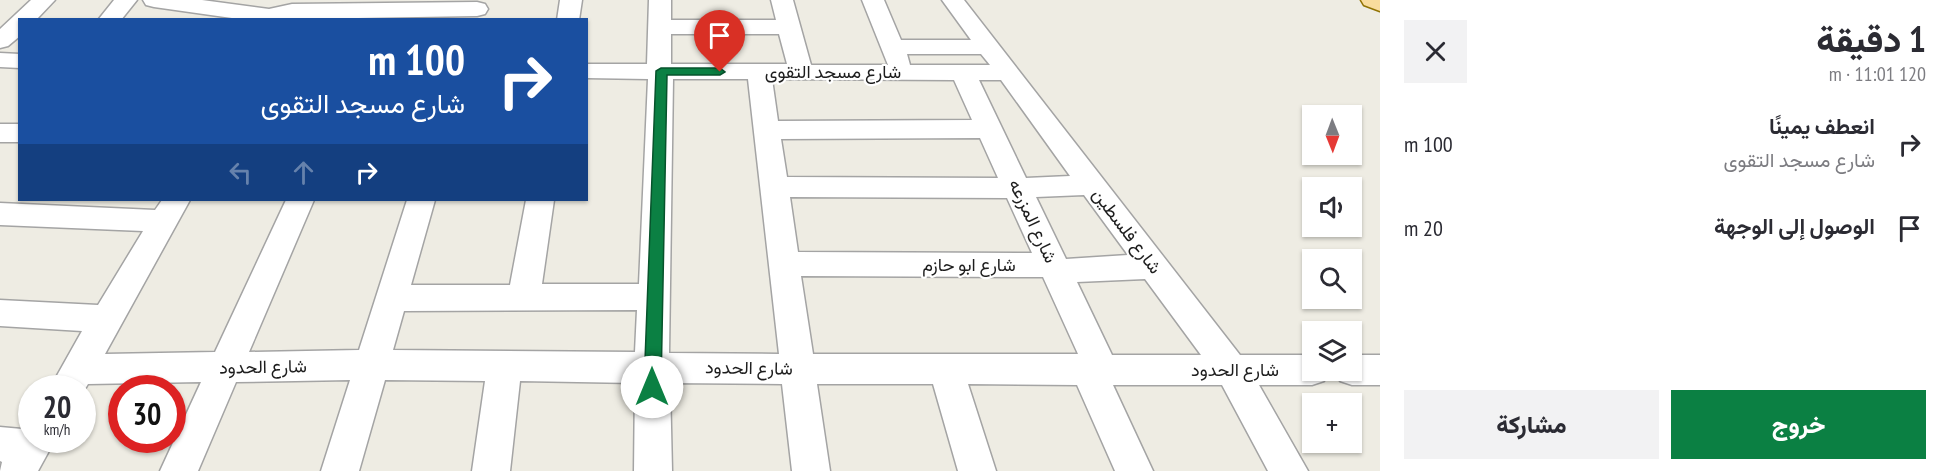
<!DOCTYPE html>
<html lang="ar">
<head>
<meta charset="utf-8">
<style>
	body { margin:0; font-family:"PT Sans Narrow",Vazirmatn,sans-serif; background:#f2f2f3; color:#2b2b33; direction:rtl; height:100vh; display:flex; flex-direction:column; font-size:22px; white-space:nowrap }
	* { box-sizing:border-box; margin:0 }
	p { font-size:20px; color:#7c7c81 }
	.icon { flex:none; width:33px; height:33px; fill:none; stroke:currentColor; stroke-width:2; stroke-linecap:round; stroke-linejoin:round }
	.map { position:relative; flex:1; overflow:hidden; direction:ltr }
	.sheet { display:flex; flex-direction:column; background:#fff; width:570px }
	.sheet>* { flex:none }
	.hud { position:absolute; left:18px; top:18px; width:570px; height:183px; border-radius:0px; box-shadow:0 2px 4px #0004; direction:rtl; background:#1a4fa0; color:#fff; overflow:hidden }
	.needle { width:39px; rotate:179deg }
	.buttons { position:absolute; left:1302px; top:105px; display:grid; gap:12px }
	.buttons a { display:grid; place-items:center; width:60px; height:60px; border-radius:0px; background:#fff; box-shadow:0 2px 4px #0004; font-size:30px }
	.speed { position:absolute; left:18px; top:375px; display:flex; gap:12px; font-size:30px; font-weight:700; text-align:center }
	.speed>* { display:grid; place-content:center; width:78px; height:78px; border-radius:50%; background:#fff; box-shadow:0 2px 4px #0004; line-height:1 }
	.speed small { font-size:15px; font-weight:400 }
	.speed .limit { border:9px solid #d22; background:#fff; color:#111 }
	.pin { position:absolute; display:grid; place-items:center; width:51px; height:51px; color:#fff; margin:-62px -26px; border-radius:50% 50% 50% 0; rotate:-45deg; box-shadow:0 0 6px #0007 }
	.pin .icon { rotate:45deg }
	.me { position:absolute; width:66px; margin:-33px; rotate:0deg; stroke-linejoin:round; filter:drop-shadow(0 0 4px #0008) }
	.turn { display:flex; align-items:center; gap:21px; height:126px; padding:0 24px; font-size:27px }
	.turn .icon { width:78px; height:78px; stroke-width:2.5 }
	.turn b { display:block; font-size:42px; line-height:51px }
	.lanes { display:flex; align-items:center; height:57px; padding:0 24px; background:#0003; justify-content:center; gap:30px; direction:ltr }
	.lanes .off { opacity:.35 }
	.round { display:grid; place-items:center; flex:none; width:63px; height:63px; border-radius:0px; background:#f2f2f3 }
	.headline { display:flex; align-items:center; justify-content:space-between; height:102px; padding:0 24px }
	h1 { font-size:36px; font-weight:800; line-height:45px }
	.cta { display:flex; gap:12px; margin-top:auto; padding:12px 24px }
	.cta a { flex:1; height:69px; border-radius:0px; background:#0b8043; color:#fff; font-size:24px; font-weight:800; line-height:69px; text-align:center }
	.cta a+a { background:#f2f2f3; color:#2b2b33 }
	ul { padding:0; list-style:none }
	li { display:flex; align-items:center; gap:18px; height:84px; padding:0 24px }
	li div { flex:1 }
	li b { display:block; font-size:22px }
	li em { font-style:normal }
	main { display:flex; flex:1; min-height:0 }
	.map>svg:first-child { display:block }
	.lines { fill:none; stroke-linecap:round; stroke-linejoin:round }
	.minor-casing { stroke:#a4a4a4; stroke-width:3 }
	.major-casing { stroke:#927304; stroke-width:3 }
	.minor { fill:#fff; fill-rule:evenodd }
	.major { fill:#f9dc9d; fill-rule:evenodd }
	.route { fill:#0b8043; stroke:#07532c; stroke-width:1.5 }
	.labels { text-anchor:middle; stroke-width:4.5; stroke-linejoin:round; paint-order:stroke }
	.street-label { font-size:18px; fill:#1d1d1d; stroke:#fff }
</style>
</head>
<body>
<main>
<section class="sheet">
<div class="headline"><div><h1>1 دقيقة</h1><p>120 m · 11:01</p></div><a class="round"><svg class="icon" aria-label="close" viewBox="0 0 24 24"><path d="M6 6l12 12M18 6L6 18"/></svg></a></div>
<ul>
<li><svg class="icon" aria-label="right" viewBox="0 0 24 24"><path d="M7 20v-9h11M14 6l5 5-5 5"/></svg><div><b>انعطف يمينًا</b><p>شارع مسجد التقوى</p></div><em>100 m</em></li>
<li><svg class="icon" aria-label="arrive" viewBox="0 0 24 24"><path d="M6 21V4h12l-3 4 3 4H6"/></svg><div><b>الوصول إلى الوجهة</b></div><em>20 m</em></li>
</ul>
<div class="cta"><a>خروج</a><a>مشاركة</a></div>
</section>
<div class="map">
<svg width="1380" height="471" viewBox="0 0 1380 471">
	<rect width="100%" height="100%" fill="#eeece3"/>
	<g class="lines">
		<defs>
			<path id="minor" d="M31,0h24l-19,20h-16v16l-12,10 -8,2v-19z
				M114,0h23l-16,20h-23z
				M143,0h59l67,9 23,-5 185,-2 8,2 3,5 -3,5 -8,2 -231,4 -92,-13 -8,-2z
				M560,0h22l-3,20h-22z
				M649,0h22v20h105l-5,-20h22l18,65h77l-26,-65h22l17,40h70l-29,-40h22l276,355h72v15h17l-5,11 -12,4h-53l49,86h-40l-46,-86h-109l40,86h-38l-38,-86 -109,-1 28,87h-38l-25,-87h-116l13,87h-38l-10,-87 -112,-1 2,88h-38l1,-88 -115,-2 -10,90h-38l13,-90 -100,-1 -26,91h-38l29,-91 -114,2 -38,89h-38l41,-89 -113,2 -6,10v-6h-32l32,-57 -82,-5v-26l98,5 45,-74 -143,-6v-22l155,7 7,-10h28l-85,154 110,-2 71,-152h28l-65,152 110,-2 48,-150h28l-24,85h99l16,-85h28l-12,84h97l9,-205 -62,-1v-14h61zM671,34h108l8,30h-116zM907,54h74l9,11h-80zM673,79h75l31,275 -110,-1zM772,79l182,1 18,40 -194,1zM979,80h22l69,96 -44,2zM980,138l18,40 -211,-1 -6,-38zM1084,195l44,60 -62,4 -30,-62zM790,197l217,1 25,55 -234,-1zM801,276l242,1 35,77h-265zM1145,279l56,76h-89l-35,-73zM637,310l-2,42 -242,-2 11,-39z
				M0,53l20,1v14l-20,-1z
				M0,124h20v18h-20z
				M1352,355h28v30h-28l-12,-4 -5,-11h17z
				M32,424v16h23l-17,31h-38l2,-9 -2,-1v-34l22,2z"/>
			<path id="major" d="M1361,0h19v11l-16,-6z"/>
		</defs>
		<use href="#minor" class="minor-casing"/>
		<use href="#major" class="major-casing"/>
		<use href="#minor" class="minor"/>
		<use href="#major" class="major"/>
	</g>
	<path class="route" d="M661,68h59l5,4 -5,3h-53l-6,312 -3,5 -6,2 -5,-2 -3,-5 12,-316z"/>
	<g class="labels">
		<g class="street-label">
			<text x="833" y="78">شارع مسجد التقوى</text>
			<text transform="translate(1033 221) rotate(65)" y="6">شارع المزرعه</text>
			<text transform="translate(1127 231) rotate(53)" y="6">شارع فلسطين</text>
			<text x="969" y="271">شارع ابو حازم</text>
			<text transform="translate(263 367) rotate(-1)" y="6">شارع الحدود</text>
			<text transform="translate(749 368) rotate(1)" y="6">شارع الحدود</text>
			<text x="1235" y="376">شارع الحدود</text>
		</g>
	</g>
</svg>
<div class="buttons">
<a><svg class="needle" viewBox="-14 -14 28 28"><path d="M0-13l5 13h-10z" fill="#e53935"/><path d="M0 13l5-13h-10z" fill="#7c7c81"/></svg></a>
<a><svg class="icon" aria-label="sound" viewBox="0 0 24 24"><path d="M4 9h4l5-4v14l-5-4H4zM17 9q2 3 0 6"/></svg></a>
<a><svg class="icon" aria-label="search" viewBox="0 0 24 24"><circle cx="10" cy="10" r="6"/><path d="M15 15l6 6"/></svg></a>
<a><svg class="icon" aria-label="layers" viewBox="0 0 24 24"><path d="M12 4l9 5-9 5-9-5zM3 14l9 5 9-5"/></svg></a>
<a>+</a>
</div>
<div class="speed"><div>20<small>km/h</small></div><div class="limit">30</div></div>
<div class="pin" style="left:720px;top:72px;background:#d93025"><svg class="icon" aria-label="arrive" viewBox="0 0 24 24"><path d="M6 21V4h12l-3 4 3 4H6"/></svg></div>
<svg class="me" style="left:652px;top:387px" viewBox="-20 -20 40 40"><circle r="19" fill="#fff"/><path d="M0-13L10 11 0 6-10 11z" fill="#0b8043"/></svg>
<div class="hud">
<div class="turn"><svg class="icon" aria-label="right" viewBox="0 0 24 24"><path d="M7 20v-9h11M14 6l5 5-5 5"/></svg><div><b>100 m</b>شارع مسجد التقوى</div></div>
<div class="lanes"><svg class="icon off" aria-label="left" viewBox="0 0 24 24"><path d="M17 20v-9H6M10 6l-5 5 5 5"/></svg><svg class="icon off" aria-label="ahead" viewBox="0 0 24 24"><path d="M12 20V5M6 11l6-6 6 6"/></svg><svg class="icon" aria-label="right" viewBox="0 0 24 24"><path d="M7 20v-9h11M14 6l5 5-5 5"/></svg></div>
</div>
</div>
</main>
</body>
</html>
